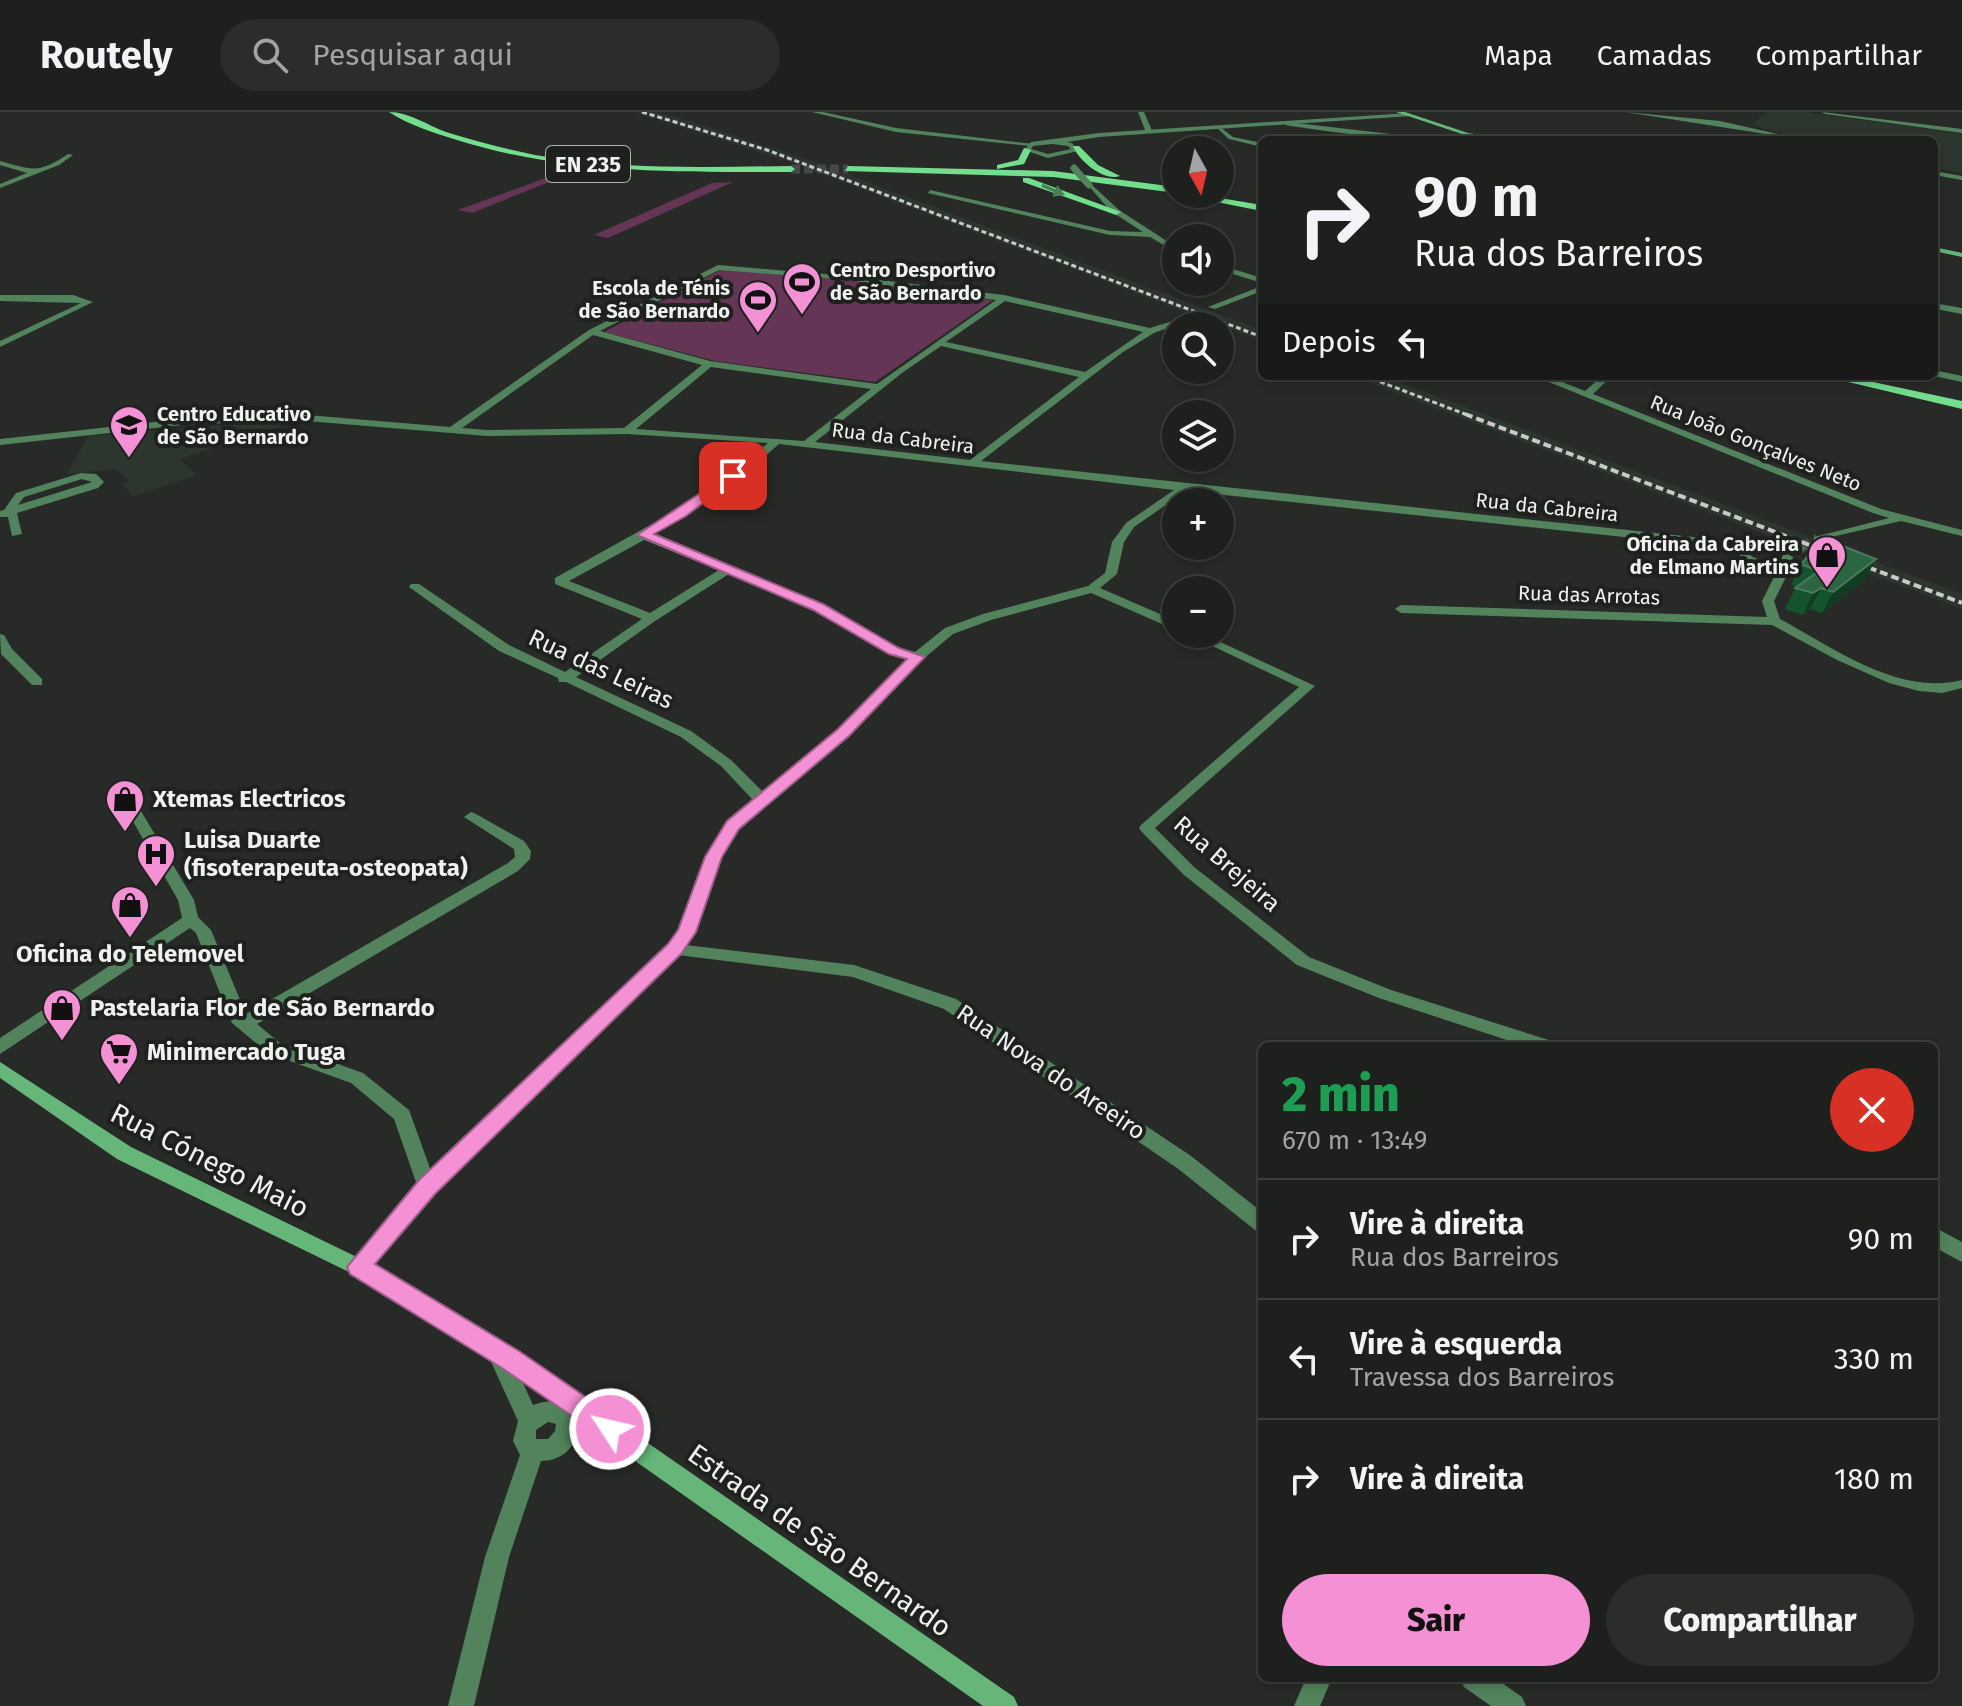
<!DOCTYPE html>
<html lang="pt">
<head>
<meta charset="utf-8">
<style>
	body { margin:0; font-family:"Fira Sans",sans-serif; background:#2b2d2b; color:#f1f3f6; height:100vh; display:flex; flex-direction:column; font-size:30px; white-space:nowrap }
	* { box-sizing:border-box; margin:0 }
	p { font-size:26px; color:#a1a3a4 }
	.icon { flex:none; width:44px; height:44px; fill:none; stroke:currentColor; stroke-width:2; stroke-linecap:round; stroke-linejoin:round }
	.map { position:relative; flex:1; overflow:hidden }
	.panel { position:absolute; left:1258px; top:930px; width:680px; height:640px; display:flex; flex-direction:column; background:#1e201e; border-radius:12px; box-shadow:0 4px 12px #0003,0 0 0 2px #3c3e3c }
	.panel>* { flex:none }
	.top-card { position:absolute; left:1258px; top:24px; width:680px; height:244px; border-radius:12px; box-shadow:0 4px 12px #0003,0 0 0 2px #3c3e3c; background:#1e201e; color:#f1f3f6; overflow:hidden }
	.needle { width:52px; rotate:172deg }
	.buttons { position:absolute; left:1162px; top:24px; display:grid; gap:16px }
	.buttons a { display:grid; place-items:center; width:72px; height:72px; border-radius:50%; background:#1e201e; box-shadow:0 4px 12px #0003,0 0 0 2px #3c3e3c; font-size:40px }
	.pin { position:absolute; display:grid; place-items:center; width:68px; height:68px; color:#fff; margin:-34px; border-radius:16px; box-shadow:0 4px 12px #0006 }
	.me { position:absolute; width:88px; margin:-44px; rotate:305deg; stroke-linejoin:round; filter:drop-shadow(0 0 6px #0008) }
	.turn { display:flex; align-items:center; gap:28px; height:168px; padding:0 24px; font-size:36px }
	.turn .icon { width:104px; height:104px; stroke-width:2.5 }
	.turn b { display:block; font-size:56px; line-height:68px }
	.then { display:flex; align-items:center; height:76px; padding:0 24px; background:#0003; gap:16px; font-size:30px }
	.round { display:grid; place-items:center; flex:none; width:84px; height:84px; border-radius:42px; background:#2b2d2b }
	.overview { display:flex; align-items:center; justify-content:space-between; height:136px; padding:0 24px }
	h1 { font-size:48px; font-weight:800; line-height:60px; color:#1e9e55 }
	.button { display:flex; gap:16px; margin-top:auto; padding:16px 24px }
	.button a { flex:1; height:92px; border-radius:48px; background:#f491d4; color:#111; font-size:32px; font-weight:800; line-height:92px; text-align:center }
	.button a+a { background:#2b2d2b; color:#f1f3f6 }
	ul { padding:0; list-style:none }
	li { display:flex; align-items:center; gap:24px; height:120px; padding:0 24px; border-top:2px solid #3c3e3c }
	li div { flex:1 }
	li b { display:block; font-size:30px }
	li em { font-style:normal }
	header { display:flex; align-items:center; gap:48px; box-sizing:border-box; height:112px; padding:0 40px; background:#1e201e; border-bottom:2px solid #3c3e3c }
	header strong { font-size:38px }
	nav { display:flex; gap:44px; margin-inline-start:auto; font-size:28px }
	.search { width:560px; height:72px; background:#2b2d2b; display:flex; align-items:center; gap:20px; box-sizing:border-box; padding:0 28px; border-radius:44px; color:#a1a3a4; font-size:30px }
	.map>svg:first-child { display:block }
	.built { fill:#2d352f }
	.green { fill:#643555 }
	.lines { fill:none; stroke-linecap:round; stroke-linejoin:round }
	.minor-tunnel { stroke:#464846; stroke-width:11; stroke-dasharray:11 6; stroke-linecap:butt }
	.primary-tunnel { stroke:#464846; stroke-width:9; stroke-dasharray:9 4; stroke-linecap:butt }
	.minor { fill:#52835c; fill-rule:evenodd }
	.tertiary { fill:#52835c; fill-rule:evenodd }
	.secondary { fill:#65b678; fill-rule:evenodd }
	.primary { fill:#73de8d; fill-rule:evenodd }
	.rail-far1 { stroke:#c8cac8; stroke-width:3; stroke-dasharray:5 3; stroke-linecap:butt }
	.rail { stroke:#c8cac8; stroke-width:4; stroke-dasharray:8 4; stroke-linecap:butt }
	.tertiary-bridge { stroke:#52835c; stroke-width:7 }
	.wall { fill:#14542d }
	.shaded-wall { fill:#123c22 }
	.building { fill:#2c6542; stroke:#4a7b5d; stroke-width:2 }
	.oneway { fill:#488056 }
	.route { fill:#f491d4; stroke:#9f5e8a; stroke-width:2 }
	.labels { text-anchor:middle; stroke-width:8; stroke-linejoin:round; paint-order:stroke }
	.far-poi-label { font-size:20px; font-weight:bold; fill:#eff1ef; stroke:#1e211e; text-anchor:start }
	.far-street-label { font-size:20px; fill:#eff1ef; stroke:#1e211e }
	.shield { fill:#1e211e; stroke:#b0b3b0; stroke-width:2 }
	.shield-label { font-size:22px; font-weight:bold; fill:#eff1ef }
	.street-label { font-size:24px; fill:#eff1ef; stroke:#1e211e }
	.poi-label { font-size:24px; font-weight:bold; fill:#eff1ef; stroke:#1e211e; text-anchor:start }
	.near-street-label { font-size:28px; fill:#eff1ef; stroke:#1e211e }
</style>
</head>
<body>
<header>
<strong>Routely</strong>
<div class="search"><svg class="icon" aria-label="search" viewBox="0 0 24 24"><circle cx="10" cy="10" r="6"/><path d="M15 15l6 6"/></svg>Pesquisar aqui</div>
<nav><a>Mapa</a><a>Camadas</a><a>Compartilhar</a></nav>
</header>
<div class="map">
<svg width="1962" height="1594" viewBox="0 0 1962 1594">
	<rect width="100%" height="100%" fill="#282a28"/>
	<path class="built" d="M635,0h22l33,9 121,40 451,169v11l-466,-177z
		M1767,0h37l158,22v39l-28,-5v-28h-128l-55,-15z
		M1352,264h31l579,218v15z
		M247,311h44l-111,36 17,16 -63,21 -12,-12 7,-3 -13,-12 -49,5 21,-38z"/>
	<path class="green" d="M565,59l9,1 -102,41 -14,-3z
		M733,70l-125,56 -14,-3 118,-52z
		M722,157l138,13 133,18 -118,82 -160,-21 -111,-29z"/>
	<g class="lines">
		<path class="minor-tunnel" d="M1800,436l18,-9"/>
		<path class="primary-tunnel" d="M791,57h57"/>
		<path class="minor" d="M812,0h11l73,16 138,16 -3,2 -135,-14z
			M1138,0h6l9,21 -8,-3z
			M1625,0l95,9 84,19z
			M1822,0l140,17v4l-137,-19z
			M1287,10l156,18 29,-7 3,2c-31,14 -151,-4 -190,-10z
			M1216,15h4l13,10 29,6v4l-33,-8z
			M68,42l5,1 -14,10 -59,23v-4l27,-11 -27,-8v-4c33,9 38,13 68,-7z
			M1934,59l28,5v4l-28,-5z
			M930,78l180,41 33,1 -31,-20 7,-2 57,37v5l-26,-15 -40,-2 -182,-42z
			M718,153l129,11 157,19 146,33 42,-13v4l-38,14 -31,19 -142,109 805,86 14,-2 6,3 -2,2 -18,3 -36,-3 1,6 15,7h14l3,-8 4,-1 6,3 -1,8 -18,36 6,18c54,29 118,77 182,61v8l-20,5 -23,-2 -30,-8 -52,-23 -65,-35 -371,-12 -6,-4 6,-4 366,12 -5,-16 15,-30c-17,0 -35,-4 -39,-22l-552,-58 -52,36 -10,15 -7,32 -17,14 76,33v9l-85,-37 -100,27 -38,14 -31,26 -74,75 -110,93 -17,29 -27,75 -8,13 168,20 102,34 235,157 71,56v21l-7,-3 -78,-62 -233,-159 -91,-32 -175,-22 -244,238 -69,80 -7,3 -7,-3 -3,-6 3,-6 66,-76 -23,-66 -43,-36 -83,-30 -36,-30 -36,-90 -6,-5 -190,126v-16l182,-120 -4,-18 -55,-96 2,-3h10l59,99 4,17 13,13 35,84 262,-151 7,-6 -1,-8 -50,-32 7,-5 5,2 48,27 7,10 -1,8 -12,12 -261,153 23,19 83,30 46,37 22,61 237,-226c19,-26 23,-59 37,-87 11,-24 29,-42 47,-59l-31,-33 -40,-29 -115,-55h-7l-1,-4 -59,-27 -90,-64 2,-3h8l90,61 56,27 77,-53 -87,-35v-6l142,-79 71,-56 -141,-9 -140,2 -192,-16 -113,5 -182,20v-6l182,-20 113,-5 155,13 139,-97zM719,158l128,10 149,20 -119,84 -167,-23 -110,-30zM1005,189l138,31 -58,40 -139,-30zM593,223l109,30 -78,63 -137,2 -25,-2zM941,234l138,31 -109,83 -155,-18 87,-69zM711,255l160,22 -67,52 -168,-12zM779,332l395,46 -48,33 -14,19 -7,31 -17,13 -105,28 -38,14 -30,24 -16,-4 -77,-44 -170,-69 80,-50zM644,428l75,30 -69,43 -81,-32zM729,462l85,36 75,44 19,5 -70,70 -76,62 -31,-31 -40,-29 -115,-54 79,-56z
			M1220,153l42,13v5l-42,-13z
			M1262,174v5l-47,18 -7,-2z
			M0,183h73l20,7 -93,45v-6l81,-38 -81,-2z
			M1939,192l23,4v6l-26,-5 -1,-2z
			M1934,258l28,6v6l-28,-6z
			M1534,264h13l38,15 17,-15h10l-19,18 288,115 81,21v6l-61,-15 -87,20v-4l75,-19 -16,-5z
			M81,361l15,1 8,8 -6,6 -81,25 5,21 -10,2 -4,-19h-8v-6l4,-1 12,-17zM82,367l10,3 -74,23 6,-8z
			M0,522l4,1 8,14 30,30v6h-10l-31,-31z
			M1187,522h16l112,52 -160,142 39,39 115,90 82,33 161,51 3,5h-30l-146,-48 -82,-33 -113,-90 -43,-44 -2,-3 2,-3 158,-138z
			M1934,1115l28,15v20l-28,-15z
			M498,1231l8,3 27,59c17,-6 26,-4 41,5 11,26 -5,51 -33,51l-32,96 -35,149h-26l37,-149 35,-102 -7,-14 5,-20 -31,-68 3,-7zM548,1310l8,2 -1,7 -7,8h-12v-9z
			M1306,1566h26l-12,28h-26z
			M1460,1566h35l27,19 4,9h-35l-27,-19z"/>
		<path class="tertiary" d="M1409,1l2,3 -312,21 -32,5 5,1 6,8 -30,7 -24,-8 7,-8 68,-9zM1052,32l16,2 3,3 -23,5 -17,-5 2,-3z
			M1087,72h4l28,26v4h-6z"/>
		<path class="secondary" d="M1396,0h9l84,28h-9z
			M1934,135l28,6v4l-28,-6z
			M0,950l131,85 234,114 140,83 509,353 4,9h-35l-494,-348 -138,-85 -234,-114 -117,-81z"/>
		<path class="primary" d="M389,0c20,0 38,13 57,20 29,9 59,17 89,23 84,15 171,12 256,11l4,3 -4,3c-113,0 -226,2 -334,-32 -23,-7 -48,-15 -68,-28z
			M1073,34h6l19,19 22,11c-16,6 -42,-16 -47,-30z
			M1024,36l7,2 -7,14 -27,5v-4l21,-5z
			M848,54l205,5 123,16v6l-123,-16 -208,-6z
			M1023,66h6l92,34 -5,3 -93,-33z
			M1176,82h20l66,11v6z
			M1823,264h22l117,25v8z"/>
		<path class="rail-far1" d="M642,0l125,38 495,187
			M1365,264l105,40"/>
		<path class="rail" d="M1465,302l497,189"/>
		<path class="tertiary-bridge" d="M1074,56l15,17"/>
	</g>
	<path class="wall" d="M1801,452l64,16 -43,33 -12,-4 -7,6 -18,-6 11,-22 -5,-2z"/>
	<path class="shaded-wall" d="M1876,447l-11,21 -43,33 11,-21z
		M1821,476l-11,21 -7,6 10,-22z"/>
	<path class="building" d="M1830,429l46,18 -43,33 -12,-4 -8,5 -18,-5 24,-17 -18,-7 18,-20z"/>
	<defs><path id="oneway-solid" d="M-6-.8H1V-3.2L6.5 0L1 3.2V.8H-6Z" transform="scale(2)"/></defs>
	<use class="oneway" href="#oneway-solid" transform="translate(1053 78) rotate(23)"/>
	<path class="route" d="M729,362l10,2 -53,40 -32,18 169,70 76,44 26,9 -76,79 -110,93 -17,28 -26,75 -15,22 -246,240 -60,70 144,87 100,69 3,9 -3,9 -9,4 -108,-74 -152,-94 -3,-7 72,-87 249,-236 10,-14 27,-73 22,-36 111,-92 69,-70 -18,-5 -76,-44 -176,-75z"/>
	<defs>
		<symbol id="stadium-pin" viewBox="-11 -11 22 30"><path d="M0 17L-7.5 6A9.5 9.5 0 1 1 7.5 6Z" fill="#f491d4" stroke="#1e211e"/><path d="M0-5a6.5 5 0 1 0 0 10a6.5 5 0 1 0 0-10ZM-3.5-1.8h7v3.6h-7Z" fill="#111"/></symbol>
		<symbol id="school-pin" viewBox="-11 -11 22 30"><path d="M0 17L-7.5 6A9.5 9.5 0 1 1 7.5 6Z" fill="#f491d4" stroke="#1e211e"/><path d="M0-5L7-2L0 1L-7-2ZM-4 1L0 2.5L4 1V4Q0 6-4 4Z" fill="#111"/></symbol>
		<symbol id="shop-pin" viewBox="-11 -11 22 30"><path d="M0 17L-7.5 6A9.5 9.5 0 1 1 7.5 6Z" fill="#f491d4" stroke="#1e211e"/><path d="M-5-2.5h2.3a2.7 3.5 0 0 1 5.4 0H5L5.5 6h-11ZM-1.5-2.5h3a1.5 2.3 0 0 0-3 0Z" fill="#111"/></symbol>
		<symbol id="hospital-pin" viewBox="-11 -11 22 30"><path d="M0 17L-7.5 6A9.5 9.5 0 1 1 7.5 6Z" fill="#f491d4" stroke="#1e211e"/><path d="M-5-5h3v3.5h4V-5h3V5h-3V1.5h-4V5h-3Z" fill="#111"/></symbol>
		<symbol id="supermarket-pin" viewBox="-11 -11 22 30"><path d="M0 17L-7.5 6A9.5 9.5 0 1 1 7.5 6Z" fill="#f491d4" stroke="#1e211e"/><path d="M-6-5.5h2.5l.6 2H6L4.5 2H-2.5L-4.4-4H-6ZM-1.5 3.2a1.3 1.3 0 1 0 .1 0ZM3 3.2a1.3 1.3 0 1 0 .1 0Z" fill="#111"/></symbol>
	</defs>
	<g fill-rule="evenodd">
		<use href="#stadium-pin" x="780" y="148" width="44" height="60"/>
		<use href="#stadium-pin" x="736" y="166" width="44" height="60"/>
		<use href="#school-pin" x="107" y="291" width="44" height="60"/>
		<use href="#shop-pin" x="1805" y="421" width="44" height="60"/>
		<use href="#shop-pin" x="103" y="665" width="44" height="60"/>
		<use href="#hospital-pin" x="134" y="720" width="44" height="60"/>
		<use href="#shop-pin" x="108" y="771" width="44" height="60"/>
		<use href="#shop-pin" x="40" y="874" width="44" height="60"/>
		<use href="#supermarket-pin" x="97" y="918" width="44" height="60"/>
	</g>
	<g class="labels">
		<g class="far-poi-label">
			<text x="830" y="165">Centro Desportivo<tspan x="830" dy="23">de São Bernardo</tspan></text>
			<text x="730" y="183" text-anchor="end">Escola de Ténis<tspan x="730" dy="23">de São Bernardo</tspan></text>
			<text x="157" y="309">Centro Educativo<tspan x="157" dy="23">de São Bernardo</tspan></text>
			<text x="1799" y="439" text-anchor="end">Oficina da Cabreira<tspan x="1799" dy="23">de Elmano Martins</tspan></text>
		</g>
		<g class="far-street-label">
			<text transform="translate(903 326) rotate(7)" y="7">Rua da Cabreira</text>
			<text transform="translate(1756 331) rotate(22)" y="7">Rua João Gonçalves Neto</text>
			<text transform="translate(1547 395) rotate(6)" y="7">Rua da Cabreira</text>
			<text transform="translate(1589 483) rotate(2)" y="7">Rua das Arrotas</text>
		</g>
		<rect class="shield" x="546" y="34" width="84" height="36" rx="6"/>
		<g class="shield-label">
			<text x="588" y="60">EN 235</text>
		</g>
		<g class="street-label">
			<text transform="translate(601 557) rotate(25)" y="8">Rua das Leiras</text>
			<text transform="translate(1227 752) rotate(41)" y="8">Rua Brejeira</text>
			<text transform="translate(1051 960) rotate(34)" y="8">Rua Nova do Areeiro</text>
		</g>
		<g class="poi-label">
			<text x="153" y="695">Xtemas Electricos</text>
			<text x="184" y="736">Luisa Duarte<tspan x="184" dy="28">(fisoterapeuta-osteopata)</tspan></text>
			<text x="130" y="850" text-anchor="middle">Oficina do Telemovel</text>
			<text x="90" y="904">Pastelaria Flor de São Bernardo</text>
			<text x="147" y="948">Minimercado Tuga</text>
		</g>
		<g class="near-street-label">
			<text transform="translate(210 1048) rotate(27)" y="10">Rua Cónego Maio</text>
			<text transform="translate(820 1428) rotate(35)" y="10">Estrada de São Bernardo</text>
		</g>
	</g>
</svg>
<div class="buttons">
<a><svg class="needle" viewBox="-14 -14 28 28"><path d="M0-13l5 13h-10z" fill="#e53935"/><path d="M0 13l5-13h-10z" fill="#a1a3a4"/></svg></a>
<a><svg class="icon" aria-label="sound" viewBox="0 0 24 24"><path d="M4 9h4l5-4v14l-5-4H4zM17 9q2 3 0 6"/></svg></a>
<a><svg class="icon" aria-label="search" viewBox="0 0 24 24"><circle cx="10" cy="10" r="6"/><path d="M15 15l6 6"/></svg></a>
<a><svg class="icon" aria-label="layers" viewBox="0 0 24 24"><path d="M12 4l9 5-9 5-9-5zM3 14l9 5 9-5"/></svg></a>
<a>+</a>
<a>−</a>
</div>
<div class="pin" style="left:733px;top:364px;background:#d93025"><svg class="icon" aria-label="arrive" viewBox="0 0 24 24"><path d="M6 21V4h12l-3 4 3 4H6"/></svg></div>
<svg class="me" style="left:610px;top:1317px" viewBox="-20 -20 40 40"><circle r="17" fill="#f491d4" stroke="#fff" stroke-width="3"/><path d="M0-11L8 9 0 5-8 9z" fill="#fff"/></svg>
<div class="top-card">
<div class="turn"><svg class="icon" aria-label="right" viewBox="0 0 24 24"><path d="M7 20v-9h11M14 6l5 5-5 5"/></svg><div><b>90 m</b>Rua dos Barreiros</div></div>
<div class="then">Depois<svg class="icon" aria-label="left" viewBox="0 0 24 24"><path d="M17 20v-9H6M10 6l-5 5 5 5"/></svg></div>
</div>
<section class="panel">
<div class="overview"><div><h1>2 min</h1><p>670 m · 13:49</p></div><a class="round" style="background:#d93025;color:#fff"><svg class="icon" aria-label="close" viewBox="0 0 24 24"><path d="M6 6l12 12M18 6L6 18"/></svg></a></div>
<ul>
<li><svg class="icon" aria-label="right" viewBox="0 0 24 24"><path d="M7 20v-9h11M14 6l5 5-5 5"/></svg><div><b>Vire à direita</b><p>Rua dos Barreiros</p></div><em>90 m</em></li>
<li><svg class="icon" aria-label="left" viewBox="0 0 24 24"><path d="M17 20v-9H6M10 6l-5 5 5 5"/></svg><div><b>Vire à esquerda</b><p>Travessa dos Barreiros</p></div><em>330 m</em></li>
<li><svg class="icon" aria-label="right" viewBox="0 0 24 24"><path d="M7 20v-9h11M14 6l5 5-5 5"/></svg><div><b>Vire à direita</b></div><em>180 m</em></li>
</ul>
<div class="button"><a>Sair</a><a>Compartilhar</a></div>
</section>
</div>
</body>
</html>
